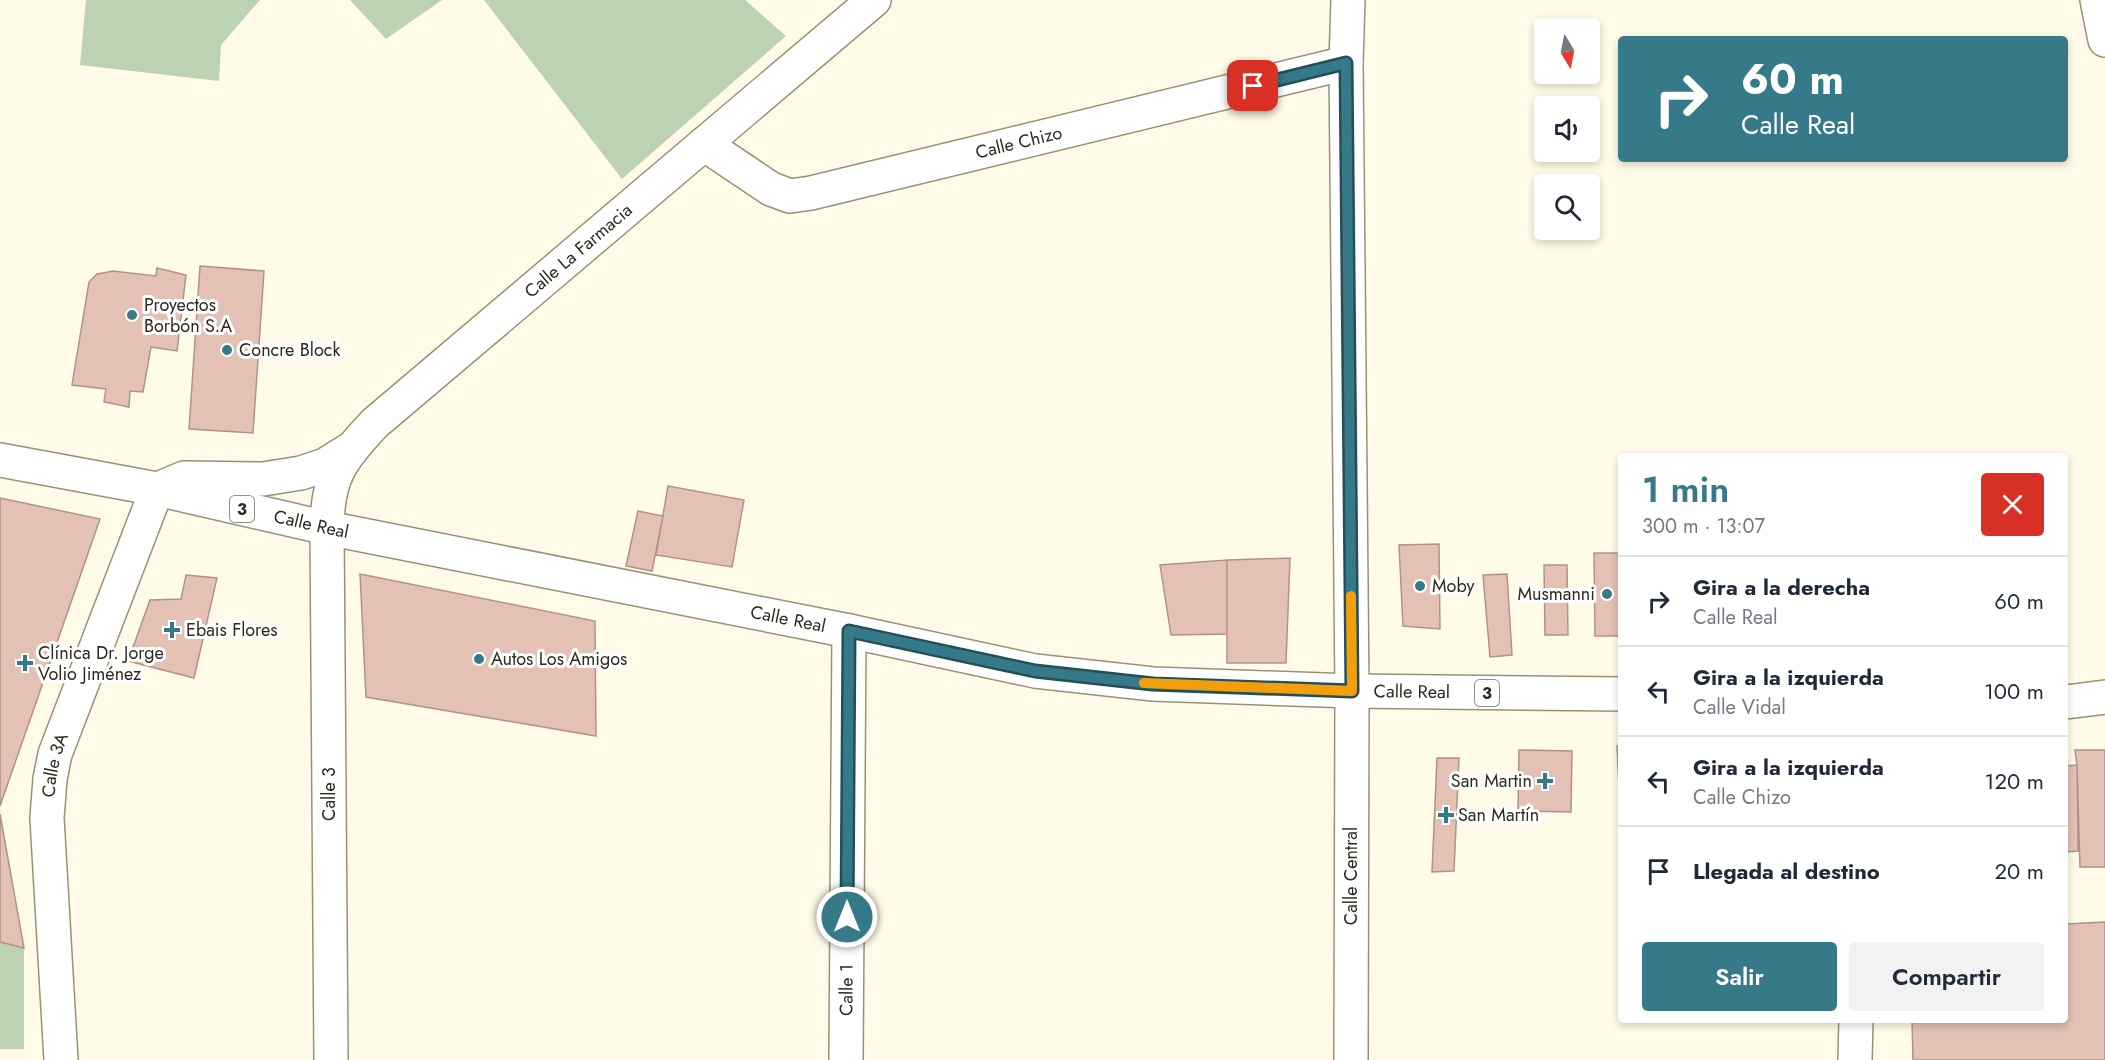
<!DOCTYPE html>
<html lang="es">
<head>
<meta charset="utf-8">
<style>
	body { margin:0; font-family:Jost,sans-serif; background:#f2f2f3; color:#1f2937; height:100vh; display:flex; flex-direction:column; font-size:22px; white-space:nowrap }
	* { box-sizing:border-box; margin:0 }
	p { font-size:20px; color:#747a83 }
	.icon { flex:none; width:33px; height:33px; fill:none; stroke:currentColor; stroke-width:2; stroke-linecap:round; stroke-linejoin:round }
	.map { position:relative; flex:1; overflow:hidden }
	.sheet { position:absolute; left:1618px; top:453px; width:450px; height:570px; display:flex; flex-direction:column; background:#fff; border-radius:6px; box-shadow:0 3px 9px #0003 }
	.sheet>* { flex:none }
	.guide { position:absolute; left:1618px; top:36px; width:450px; height:126px; border-radius:6px; box-shadow:0 3px 9px #0003; background:#367989; color:#fff; overflow:hidden }
	.needle { width:39px; rotate:170deg }
	.buttons { position:absolute; left:1534px; top:18px; display:grid; gap:12px }
	.buttons a { display:grid; place-items:center; width:66px; height:66px; border-radius:6px; background:#fff; box-shadow:0 3px 9px #0003; font-size:30px }
	.pin { position:absolute; display:grid; place-items:center; width:51px; height:51px; color:#fff; margin:-26px; border-radius:12px; box-shadow:0 3px 9px #0006 }
	.me { position:absolute; width:66px; margin:-33px; rotate:0deg; stroke-linejoin:round; filter:drop-shadow(0 0 4px #0008) }
	.turn { display:flex; align-items:center; gap:21px; height:126px; padding:0 24px; font-size:27px }
	.turn .icon { width:78px; height:78px; stroke-width:2.5 }
	.turn b { display:block; font-size:42px; line-height:51px }
	.round { display:grid; place-items:center; flex:none; width:63px; height:63px; border-radius:6px; background:#f2f2f3 }
	.head { display:flex; align-items:center; justify-content:space-between; height:102px; padding:0 24px }
	h1 { font-size:36px; font-weight:600; line-height:45px; color:#367989 }
	.button { display:flex; gap:12px; margin-top:auto; padding:12px 24px }
	.button a { flex:1; height:69px; border-radius:6px; background:#367989; color:#fff; font-size:24px; font-weight:600; line-height:69px; text-align:center }
	.button a+a { background:#f2f2f3; color:#1f2937 }
	ul { padding:0; list-style:none }
	li { display:flex; align-items:center; gap:18px; height:90px; padding:0 24px; border-top:2px solid #e0e1e3 }
	li div { flex:1 }
	li b { display:block; font-size:22px }
	li em { font-style:normal }
	.map>svg:first-child { display:block }
	.green { fill:#bcd2b3 }
	.building { fill:#e3c1b4; stroke:#b39286; stroke-width:1.5 }
	.lines { fill:none; stroke-linecap:round; stroke-linejoin:round }
	.minor-casing { stroke:#989274; stroke-width:36 }
	.major-casing { stroke:#989274; stroke-width:36 }
	.minor { stroke:#fff; stroke-width:33 }
	.major { stroke:#fff; stroke-width:33 }
	.route-casing { stroke:#234f59; stroke-width:15 }
	.route { stroke:#367989; stroke-width:10 }
	.slow { stroke:#f59e0b; stroke-width:10 }
	.poi-dot { fill:#367989; stroke:#fff; stroke-width:2 }
	.labels { text-anchor:middle; stroke-width:6; stroke-linejoin:round; paint-order:stroke }
	.shield { fill:#fff; stroke:#6b6a62; stroke-width:1.5 }
	.shield-label { font-size:16px; font-weight:bold; fill:#2c2a1e }
	.street-label { font-size:18px; fill:#2c2a1e; stroke:#fff }
	.poi-label { font-size:18px; fill:#2c2a1e; stroke:#fff; text-anchor:start }
</style>
</head>
<body>
<div class="map">
<svg width="2105" height="1060" viewBox="0 0 2105 1060">
	<rect width="100%" height="100%" fill="#fffbe8"/>
	<path class="green" d="M86,0h174l-39,45 -2,36 -139,-16z
		M350,0h92l-56,39z
		M484,0h261l41,36 -164,143z
		M0,942l24,6v101h-24z"/>
	<path class="building" d="M200,266l64,5 -11,162 -64,-4z
		M157,268l29,7 -9,76 -26,-4 -8,45 -13,-1 -1,16 -25,-5 2,-13 -34,-4 17,-103 8,-8 16,-3 43,5z
		M668,486l76,14 -12,67 -76,-12z
		M0,498l100,21 -100,287z
		M638,511l25,5 -11,55 -26,-5z
		M1620,512h2v135h-3z
		M1439,544l1,85 -37,-3 -4,-81z
		M1594,553h25l1,83h-25z
		M1290,558l-4,105h-59v-103z
		M1227,560v74l-56,1 -11,-70z
		M1544,565h23l1,70h-23z
		M360,574l235,47 1,115 -230,-39z
		M1507,574l5,81 -22,2 -7,-82z
		M186,575l31,3 -23,100 -66,-17 22,-61 31,-1z
		M1617,746h5v101z
		M1519,750l53,1 -1,61 -53,-1z
		M2075,750h30v117h-25l-3,-102z
		M1437,758h22l-5,113 -22,1z
		M2077,765l1,86 -12,1v-86z
		M0,814l24,134 -24,-6z
		M2105,922v138h-192l-1,-40h154v-96z"/>
	<g class="lines">
		<defs>
			<g id="minor">
				<path d="M1348,0l-2,63 6,628 -1,369"/>
				<path id="s1" d="M704,144l67,45 19,7 21,-3 535,-130"/>
				<path id="s2" d="M61,1060l-14,-242 3,-39 5,-25 102,-265"/>
				<path id="s3" d="M846,1060l3,-429"/>
				<path d="M1855,1060l1,-40"/>
			</g>
			<g id="major">
				<path d="M2097,0l8,40"/>
				<path id="s4" d="M0,460l157,29 170,39 522,103 186,40 118,13 199,7 270,3"/>
				<path d="M165,486l19,-8 79,1 38,-6 24,-8 24,-15"/>
				<path d="M2066,702l39,-5"/>
				<path id="s5" d="M331,1060l-4,-532c0,-51 14,-69 48,-105l499,-423"/>
			</g>
		</defs>
		<use href="#minor" class="minor-casing"/>
		<use href="#major" class="major-casing"/>
		<use href="#minor" class="minor"/>
		<use href="#major" class="major"/>
	</g>
	<g class="lines">
		<defs>
			<path id="route" d="M847,917l2,-286 186,40 118,13 199,7 -6,-628 -93,23"/>
		</defs>
		<use href="#route" class="route-casing"/>
		<use href="#route" class="route"/>
		<path class="slow" d="M1144,683l208,8 -1,-95"/>
	</g>
	<g class="poi-dot">
		<circle cx="132" cy="315" r="6"/>
		<circle cx="227" cy="350" r="6"/>
		<circle cx="1420" cy="586" r="6"/>
		<circle cx="1607" cy="594" r="6"/>
		<path d="M169 621h6v6h6v6h-6v6h-6v-6h-6v-6h6z"/>
		<circle cx="479" cy="659" r="6"/>
		<path d="M22 654h6v6h6v6h-6v6h-6v-6h-6v-6h6z"/>
		<path d="M1542 772h6v6h6v6h-6v6h-6v-6h-6v-6h6z"/>
		<path d="M1443 806h6v6h6v6h-6v6h-6v-6h-6v-6h6z"/>
	</g>
	<g class="labels">
		<g class="shield">
			<rect x="230" y="496" width="24" height="26" rx="4.5"/>
			<rect x="1475" y="680" width="24" height="26" rx="4.5"/>
		</g>
		<g class="shield-label">
			<text x="242" y="515">3</text>
			<text x="1487" y="699">3</text>
		</g>
		<g class="street-label">
			<text dy="6" stroke="none"><textPath href="#s1" startOffset="336">Calle Chizo</textPath></text>
			<text dy="6" stroke="none"><textPath href="#s5" startOffset="918">Calle La Farmacia</textPath></text>
			<text dy="6" stroke="none"><textPath href="#s4" startOffset="318">Calle Real</textPath></text>
			<text dy="6" stroke="none"><textPath href="#s4" startOffset="804">Calle Real</textPath></text>
			<text dy="6" stroke="none"><textPath href="#s4" startOffset="1434">Calle Real</textPath></text>
			<text dy="6" stroke="none"><textPath href="#s2" startOffset="296">Calle 3A</textPath></text>
			<text transform="translate(329 794) rotate(-90)" y="6">Calle 3</text>
			<text transform="translate(1351 876) rotate(-90)" y="6">Calle Central</text>
			<text dy="6" stroke="none"><textPath href="#s3" startOffset="70">Calle 1</textPath></text>
		</g>
		<g class="poi-label">
			<text x="144" y="311">Proyectos<tspan x="144" dy="21">Borbón S.A</tspan></text>
			<text x="239" y="356">Concre Block</text>
			<text x="1432" y="592">Moby</text>
			<text x="1595" y="600" text-anchor="end">Musmanni</text>
			<text x="186" y="636">Ebais Flores</text>
			<text x="38" y="659">Clínica Dr. Jorge<tspan x="38" dy="21">Volio Jiménez</tspan></text>
			<text x="491" y="665">Autos Los Amigos</text>
			<text x="1532" y="787" text-anchor="end">San Martin</text>
			<text x="1458" y="821">San Martín</text>
		</g>
	</g>
</svg>
<div class="buttons">
<a><svg class="needle" viewBox="-14 -14 28 28"><path d="M0-13l5 13h-10z" fill="#e53935"/><path d="M0 13l5-13h-10z" fill="#747a83"/></svg></a>
<a><svg class="icon" aria-label="sound" viewBox="0 0 24 24"><path d="M4 9h4l5-4v14l-5-4H4zM17 9q2 3 0 6"/></svg></a>
<a><svg class="icon" aria-label="search" viewBox="0 0 24 24"><circle cx="10" cy="10" r="6"/><path d="M15 15l6 6"/></svg></a>
</div>
<div class="pin" style="left:1253px;top:86px;background:#d93025"><svg class="icon" aria-label="arrive" viewBox="0 0 24 24"><path d="M6 21V4h12l-3 4 3 4H6"/></svg></div>
<svg class="me" style="left:847px;top:917px" viewBox="-20 -20 40 40"><circle r="17" fill="#367989" stroke="#fff" stroke-width="3"/><path d="M0-11L8 9 0 5-8 9z" fill="#fff"/></svg>
<div class="guide">
<div class="turn"><svg class="icon" aria-label="right" viewBox="0 0 24 24"><path d="M7 20v-9h11M14 6l5 5-5 5"/></svg><div><b>60 m</b>Calle Real</div></div>
</div>
<section class="sheet">
<div class="head"><div><h1>1 min</h1><p>300 m · 13:07</p></div><a class="round" style="background:#d93025;color:#fff"><svg class="icon" aria-label="close" viewBox="0 0 24 24"><path d="M6 6l12 12M18 6L6 18"/></svg></a></div>
<ul>
<li><svg class="icon" aria-label="right" viewBox="0 0 24 24"><path d="M7 20v-9h11M14 6l5 5-5 5"/></svg><div><b>Gira a la derecha</b><p>Calle Real</p></div><em>60 m</em></li>
<li><svg class="icon" aria-label="left" viewBox="0 0 24 24"><path d="M17 20v-9H6M10 6l-5 5 5 5"/></svg><div><b>Gira a la izquierda</b><p>Calle Vidal</p></div><em>100 m</em></li>
<li><svg class="icon" aria-label="left" viewBox="0 0 24 24"><path d="M17 20v-9H6M10 6l-5 5 5 5"/></svg><div><b>Gira a la izquierda</b><p>Calle Chizo</p></div><em>120 m</em></li>
<li><svg class="icon" aria-label="arrive" viewBox="0 0 24 24"><path d="M6 21V4h12l-3 4 3 4H6"/></svg><div><b>Llegada al destino</b></div><em>20 m</em></li>
</ul>
<div class="button"><a>Salir</a><a>Compartir</a></div>
</section>
</div>
</body>
</html>
